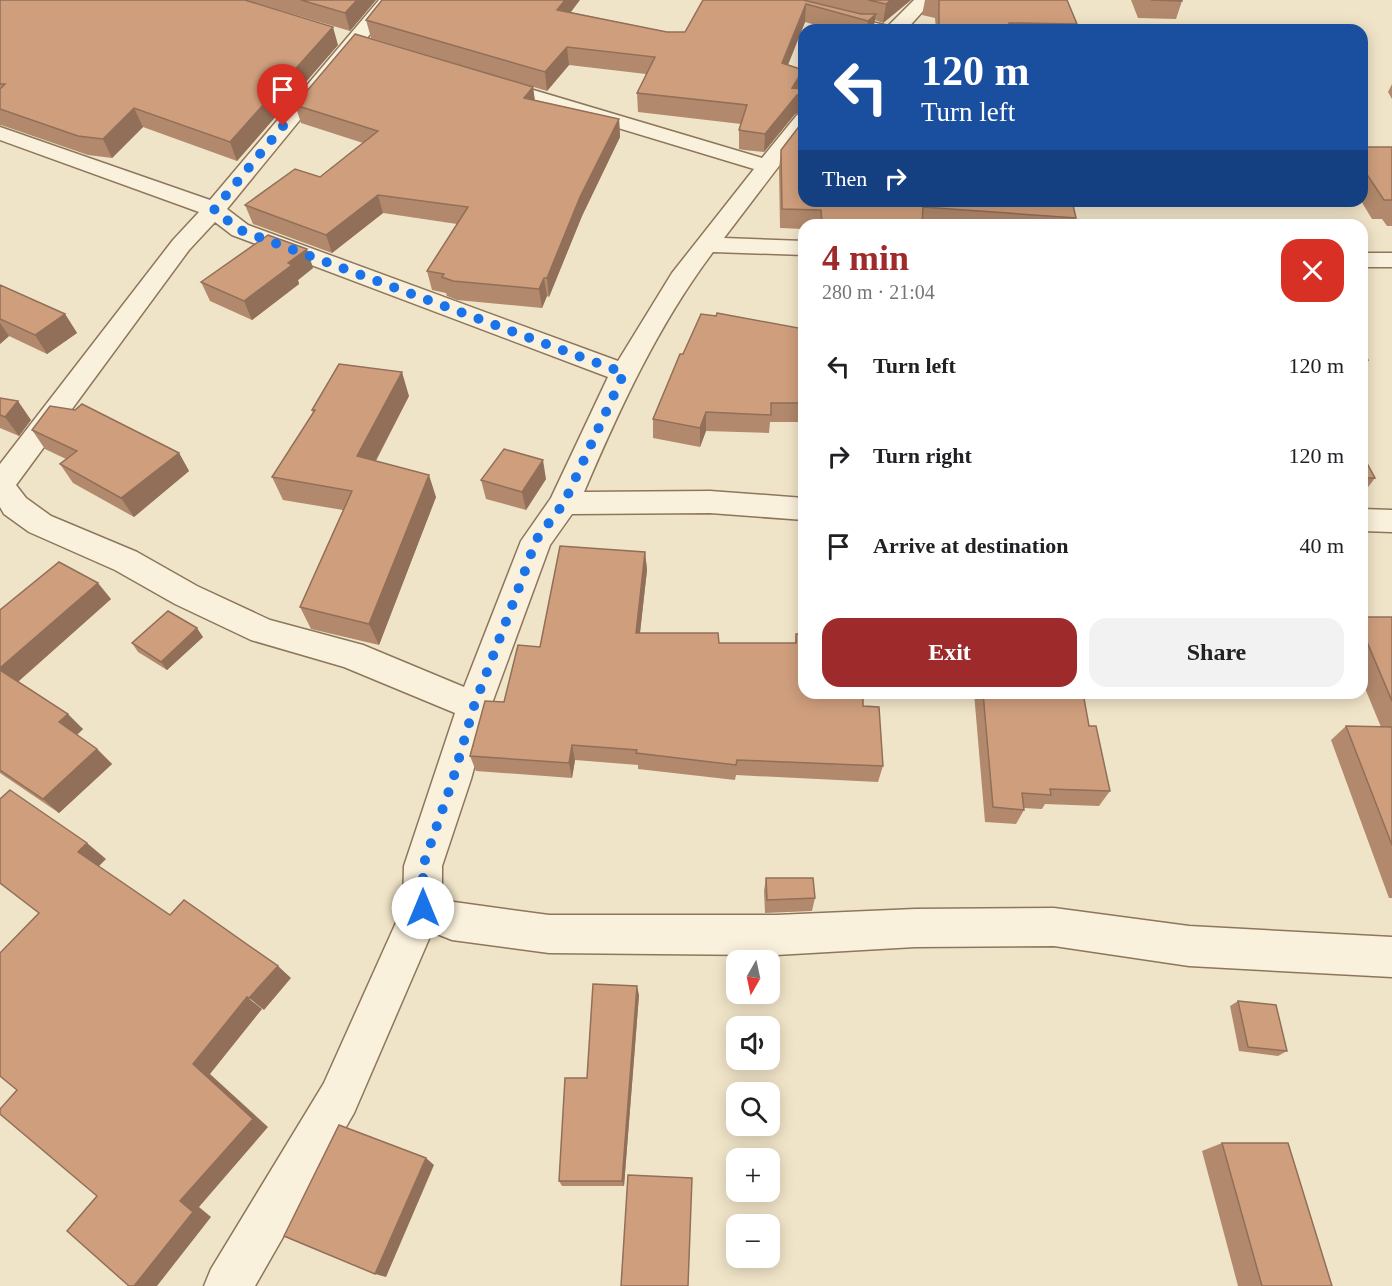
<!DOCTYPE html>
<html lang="en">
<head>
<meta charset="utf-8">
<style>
	body { margin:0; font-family:Georgia,serif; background:#f2f2f2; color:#202124; height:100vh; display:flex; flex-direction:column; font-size:22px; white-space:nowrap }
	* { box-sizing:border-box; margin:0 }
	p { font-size:20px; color:#757577 }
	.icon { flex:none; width:33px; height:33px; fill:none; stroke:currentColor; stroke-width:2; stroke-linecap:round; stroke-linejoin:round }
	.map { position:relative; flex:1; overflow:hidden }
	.side { position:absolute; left:798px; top:219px; width:570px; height:480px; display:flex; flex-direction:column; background:#fff; border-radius:18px; box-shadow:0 3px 15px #0003 }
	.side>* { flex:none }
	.top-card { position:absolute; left:798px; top:24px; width:570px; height:183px; border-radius:18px; box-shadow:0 3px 15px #0003; background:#1a4fa0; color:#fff; overflow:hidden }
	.needle { width:39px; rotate:189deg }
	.fabs { position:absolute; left:726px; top:950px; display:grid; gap:12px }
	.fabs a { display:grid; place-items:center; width:54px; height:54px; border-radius:12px; background:#fff; box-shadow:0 3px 15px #0003; font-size:30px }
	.pin { position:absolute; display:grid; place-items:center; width:51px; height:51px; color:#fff; margin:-62px -26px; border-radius:50% 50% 50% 0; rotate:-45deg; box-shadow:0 0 6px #0007 }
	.pin .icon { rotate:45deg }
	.me { position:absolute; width:66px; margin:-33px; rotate:0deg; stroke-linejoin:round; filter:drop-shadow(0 0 4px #0008) }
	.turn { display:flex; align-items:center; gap:21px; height:126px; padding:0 24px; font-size:27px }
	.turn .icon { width:78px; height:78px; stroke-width:2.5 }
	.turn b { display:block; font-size:42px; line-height:51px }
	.then { display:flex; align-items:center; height:57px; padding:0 24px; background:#0003; gap:12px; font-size:22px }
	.round { display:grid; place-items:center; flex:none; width:63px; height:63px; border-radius:18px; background:#f2f2f2 }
	.overview { display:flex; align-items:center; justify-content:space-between; height:102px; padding:0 24px }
	h1 { font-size:36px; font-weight:800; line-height:45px; color:#9e2a2b }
	.action { display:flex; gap:12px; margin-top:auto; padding:12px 24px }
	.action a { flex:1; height:69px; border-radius:18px; background:#9e2a2b; color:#fff; font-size:24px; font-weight:800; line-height:69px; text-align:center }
	.action a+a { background:#f2f2f2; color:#202124 }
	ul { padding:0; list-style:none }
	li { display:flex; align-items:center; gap:18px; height:90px; padding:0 24px }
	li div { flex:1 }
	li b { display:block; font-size:22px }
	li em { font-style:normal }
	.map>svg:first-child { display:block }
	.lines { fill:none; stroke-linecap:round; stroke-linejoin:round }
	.street-casing { stroke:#8d765c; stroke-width:3 }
	.street { fill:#faf1dc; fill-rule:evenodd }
	.wall { fill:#b2896c }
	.shaded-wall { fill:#916f58 }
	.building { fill:#cf9f7d; stroke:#916f58; stroke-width:1.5 }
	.route { stroke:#1a73e8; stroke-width:10; stroke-dasharray:0 18 }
</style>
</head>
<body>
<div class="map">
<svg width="1392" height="1286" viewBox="0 0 1392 1286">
	<rect width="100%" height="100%" fill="#f0e4c8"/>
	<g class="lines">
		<defs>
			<path id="street" d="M379,0h19l-171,209 21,16 370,136 54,-88 82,-104 -268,-81 -3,-4 3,-4h14l262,78 35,-43 7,-2v20l-80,105 80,3v14l-91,-3c-55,73 -93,156 -129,240l126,-1 94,7v22l-94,-7 -138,1 -22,31 -59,161 -20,73 -29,87v31l12,5 95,13h227l139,-6 139,-1 135,18 203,11v40l-203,-11 -135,-20 -139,1 -139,8 -227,-2 -97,-13 -20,-8 -78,181 -99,173h-51l7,-17 113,-186 79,-176 1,-41 51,-153 -111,-46 -93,-27 -76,-36 -60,-34 -86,-38 -25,-18 -4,-7v-43l173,-224 26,-28 -199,-72v-13l210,73zM215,222l17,13 376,142 -57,121 -30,43 -57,146 -101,-42 -93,-25 -73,-34 -60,-34 -86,-36 -25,-18 -10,-13 173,-235z
				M751,0h32l105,26 26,-26h19l-27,30h-47l-105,-26z
				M1362,253h30v14h-30z
				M1362,509l30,1v22l-30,-1z"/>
		</defs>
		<use href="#street" class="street-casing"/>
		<use href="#street" class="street"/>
	</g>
	<path class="wall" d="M0,0l338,45 -101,116 -94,-34 -31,31 -24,-3 -87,-30 -1,1z
		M246,0h130l-26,31z
		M703,0h208l-28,23 -8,-3 -2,10h-40l-28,-8 -17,43 7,49 -31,38 -20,-2 -5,-1v-19l2,-6 -103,-12 -1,-19 9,-19 -77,-9 -22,26 -176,-53 -5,-18 205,-8 96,20h18z
		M925,0h142l10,24 -2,6h-139l-1,-12 -13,-3z
		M1131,0h51v1l-6,18 -38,-1z
		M1392,84v15l-4,-7z
		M533,87l2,13 84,19 1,18 -38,79 -33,81 -2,-1 -5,12 -85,-8 -10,-4 -1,-3 -14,-3 -5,-19 30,-47 -74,-11 -51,40 -79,-29 -8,-19 75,-28 43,-34 -62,-20 -6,-18z
		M1362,147h30v79h-5l-5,-7h-10l-11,-18h1z
		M781,150l291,51 4,17 -3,7h-269v4l-24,-1 -1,-59z
		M313,268l-15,12 1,4 -47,36 -42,-19 -9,-19z
		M0,285l65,29 12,19 -30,21 -38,-18 -9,8z
		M804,329v93h-34l-1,11 -63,-2 -6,16 -47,-9v-19l30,-65z
		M1362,349l6,11 -6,9z
		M409,396l-33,65 60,36 -57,148 -68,-16 -11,-22 43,-97 -60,-10 -11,-23 41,-64 -1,-3z
		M0,398l31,22 -12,16 -19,-8z
		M32,430l147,23 10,18 -55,46 -61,-34 -13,-19 6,-5 -21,-10z
		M1362,454l13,24 -13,17z
		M546,479l-20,31 -40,-11 -5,-19z
		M645,552l2,18 -7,63 79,10h76l1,-9 67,72 20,60 -5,16 -142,-7 -1,5 -97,-11v-4l-63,-5 -3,18 -96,-7 -6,-15 70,-109z
		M111,599l-93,83 65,47 -6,6 20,14 15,15 -53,49 -59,-40v-163z
		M1362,617h30v281h-3l-58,-158 15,-14 35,1 -19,-46z
		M203,637l-36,33 -29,-18 -6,-9z
		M974,693h109l6,33 21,65 -11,15 -54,-2 -3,5 -18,-1v2l-8,14 -31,-2z
		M766,878l49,20 -3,13 -47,2 -1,-22z
		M639,995l-15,191h-62l-3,-5 28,-103z
		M1238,1001l49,50 -9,5 -39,-5 -9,-45z
		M1222,1143l110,143h-94l-36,-135z"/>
	<path class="shaded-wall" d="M357,0h19l-26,31 -5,-18z
		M565,0h15l-21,28 -2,-18z
		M891,0h20l-28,23 3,-19z
		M806,4l-1,18 -24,60 1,-19z
		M876,14l-3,16h-6l1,-9z
		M333,27l5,18 -101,116 -7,-19z
		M567,47l2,18 -22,26 -2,-19z
		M803,70l-2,18 3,5v19l-9,2 -31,38 1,-18z
		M533,87l2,18 -11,-7z
		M134,108l9,19 -31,31 -9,-19z
		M619,119l1,18 -38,79 -33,81 -2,-19 33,-81z
		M378,195l5,18 -51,40 -6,-18z
		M307,249l6,19 -15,12 1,4 -47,36 -8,-19 44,-38z
		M544,278l3,18 -5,12 -3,-19z
		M65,314l12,19 -30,21 -12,-19z
		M0,323l9,13 -9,8z
		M402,372l7,24 -43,83 -9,-23z
		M18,401l13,19 -12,16 -14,-19z
		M706,412v19l-6,16v-19z
		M179,453l10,18 -55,46 -13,-19z
		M543,460l3,19 -20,31 -4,-18z
		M429,475l7,22 -57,148 -10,-21z
		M645,552l2,18 -9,80 -2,-17z
		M98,583l13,16 -97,86 -14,-14v-3z
		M197,628l6,9 -36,33 -6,-8z
		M68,714l15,15 -9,8 -15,-15z
		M572,745l3,15 -3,18 -3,-15z
		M97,749l15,15 -53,49 -16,-14z
		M87,843l19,16 -9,9 -19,-16z
		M278,966l13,12 -27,32 -15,-12z
		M637,986l2,9 -15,191 -2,-5z
		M247,997l15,12 -52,65 58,53 -69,80 12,10 -54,69h-23l46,-85 13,-137z
		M426,1158l8,7 -48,112 -11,-3z"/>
	<path class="building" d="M0,0h245l88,27 -103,115 -96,-34 -31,31 -25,-3 -78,-27v-20l5,-5h-5z
		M301,0h56l-12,13z
		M382,0h183l-8,10 110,22h18l18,-32h100l58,14h15l-8,7 -62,-17 -24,59 21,7 -11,18 12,1v4l-7,2 -32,39 -20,-3 -6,-1 8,-25 -110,-12 18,-36 -88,-10 -22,25 -179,-52z
		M868,0h23l-5,4z
		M939,0h128l10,24 -68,-1 1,7h-71z
		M1151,0h31v1z
		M355,34l178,53 -9,11 95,21 -39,78 -33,81h-3l-5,11 -86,-8 -11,-4 2,-3 -17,-3 41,-64 -90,-12 -52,40 -81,-30 50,-36 25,8 58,-46 -83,-26z
		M804,120v81h268l4,17 -153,-11 -1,18h-100l-1,-15 -39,-1 -1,-59z
		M1362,147h30v53h-8l-22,-33z
		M268,235l39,14 -19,14 4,2 -48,36 -43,-19z
		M0,285l65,29 -30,21 -35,-16z
		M717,313l87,16v74h-33v12l-65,-3 -6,16 -47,-9 27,-65h3l18,-40 15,2z
		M1362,349l6,11h-6z
		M339,364l63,8 -45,84 72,19 -60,149 -69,-17 52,-116 -80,-14 43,-67h-3z
		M0,398l18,3 -13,16 -5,-2z
		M82,404l97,49 -58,45 -61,-34 17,-13 -45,-21 18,-24 25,4z
		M504,449l39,11 -21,32 -41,-12z
		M1362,454l13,24h-13z
		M560,546l85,6 -9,81h82l1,10h77v-9h8v59h59v13l16,1 4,59 -146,-6 -1,5 -100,-12 1,-3 -65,-5 -3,18 -99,-7 15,-55 19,1 14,-57 22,2z
		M59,562l39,21 -98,85v-58z
		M168,611l29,17 -36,34 -29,-19z
		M1362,617h30v84l-30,-71z
		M0,670l68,44 -9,8 38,27 -54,50 -43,-29z
		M983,693h100l6,33h7l14,65 -60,-2 1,6 -29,-2 2,17 -31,-3z
		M1346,726l46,1v118z
		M10,790l77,53 -9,9 92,63 14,-15 94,66 -29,32 -2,-1 -54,67 60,55 -73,82 13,11 -59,74h-5l-62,-55 30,-35 -97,-82v-5l17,-19 -17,-14v-123l39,-40 -39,-30v-84z
		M766,878h47l2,20 -48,2z
		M593,984l44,2 -15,195h-63l6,-103h22z
		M1238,1001l38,4 11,46 -39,-4z
		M339,1125l87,33 -51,116 -91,-38z
		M1222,1143h66l44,143h-70z
		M628,1175l64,3 -4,108h-67z"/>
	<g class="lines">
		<path class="route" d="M283,126l-69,84 26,20 384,143 -60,130 -28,37 -15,42 -47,124 -21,73 -30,87v42"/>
	</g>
</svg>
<div class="fabs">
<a><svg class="needle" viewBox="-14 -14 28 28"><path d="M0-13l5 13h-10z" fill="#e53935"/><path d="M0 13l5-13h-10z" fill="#757577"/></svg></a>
<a><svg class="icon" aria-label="sound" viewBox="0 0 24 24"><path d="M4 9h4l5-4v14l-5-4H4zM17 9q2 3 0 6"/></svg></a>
<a><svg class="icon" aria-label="search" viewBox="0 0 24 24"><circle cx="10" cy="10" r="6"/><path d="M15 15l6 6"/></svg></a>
<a>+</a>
<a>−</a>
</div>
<div class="pin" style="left:283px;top:126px;background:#d93025"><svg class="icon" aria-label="arrive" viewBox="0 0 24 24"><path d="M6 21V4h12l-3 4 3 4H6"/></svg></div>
<svg class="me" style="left:423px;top:908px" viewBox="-20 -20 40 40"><circle r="19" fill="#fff"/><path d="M0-13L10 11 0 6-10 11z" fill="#1a73e8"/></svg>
<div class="top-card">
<div class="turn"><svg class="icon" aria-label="left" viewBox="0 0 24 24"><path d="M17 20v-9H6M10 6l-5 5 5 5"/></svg><div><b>120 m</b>Turn left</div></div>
<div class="then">Then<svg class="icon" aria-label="right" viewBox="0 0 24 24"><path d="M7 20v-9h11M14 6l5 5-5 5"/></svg></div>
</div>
<section class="side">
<div class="overview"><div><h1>4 min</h1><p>280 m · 21:04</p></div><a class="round" style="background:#d93025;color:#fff"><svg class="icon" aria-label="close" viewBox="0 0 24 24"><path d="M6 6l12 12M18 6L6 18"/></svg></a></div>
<ul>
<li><svg class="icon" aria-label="left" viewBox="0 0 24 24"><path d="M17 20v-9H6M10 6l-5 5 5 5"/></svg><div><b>Turn left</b></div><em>120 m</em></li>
<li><svg class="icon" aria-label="right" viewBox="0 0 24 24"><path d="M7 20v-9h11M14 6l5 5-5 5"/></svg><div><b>Turn right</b></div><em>120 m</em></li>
<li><svg class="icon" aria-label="arrive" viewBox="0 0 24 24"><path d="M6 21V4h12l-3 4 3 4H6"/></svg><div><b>Arrive at destination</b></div><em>40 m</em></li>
</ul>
<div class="action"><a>Exit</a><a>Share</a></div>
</section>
</div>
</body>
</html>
